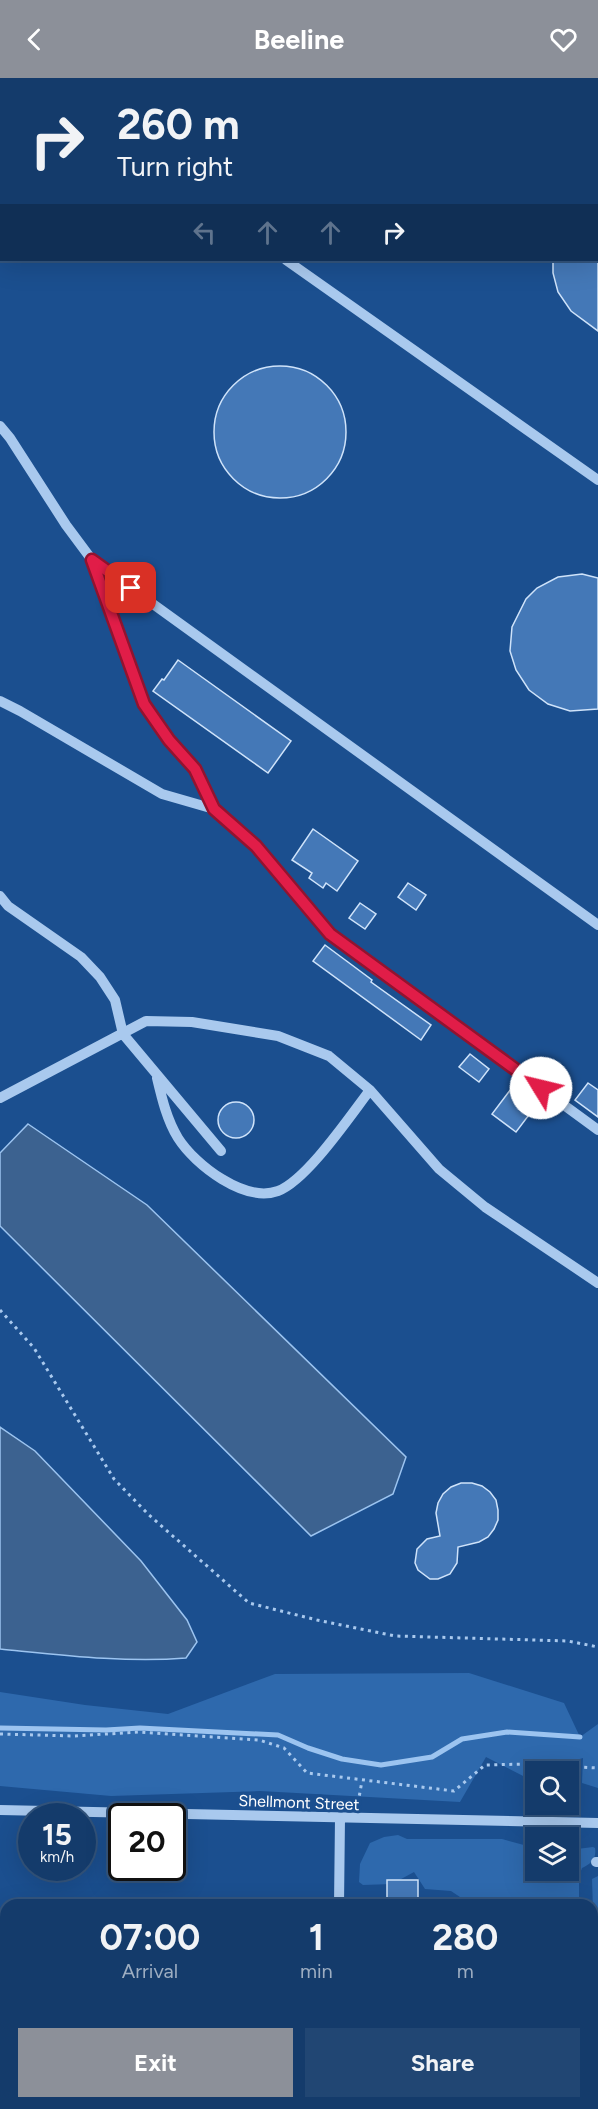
<!DOCTYPE html>
<html lang="en">
<head>
<meta charset="utf-8">
<style>
	body { margin:0; font-family:Figtree,sans-serif; background:#214673; color:#f1f3f6; height:100vh; display:flex; flex-direction:column; font-size:22px; white-space:nowrap }
	* { box-sizing:border-box; margin:0 }
	p { font-size:20px; color:#9dadc1 }
	.icon { flex:none; width:33px; height:33px; fill:none; stroke:currentColor; stroke-width:2; stroke-linecap:round; stroke-linejoin:round }
	.map { position:relative; flex:1; overflow:hidden }
	.details { position:absolute; left:0px; top:1821px; width:598px; height:210px; display:flex; flex-direction:column; background:#143b6b; border-radius:18px 18px 0 0; box-shadow:0 6px 24px #0002,0 0 0 2px #33557e }
	.details>* { flex:none }
	.guide { position:absolute; left:0px; top:0px; width:598px; height:183px; box-shadow:0 6px 24px #0002,0 0 0 2px #33557e; background:#143b6b; color:#f1f3f6; overflow:hidden }
	.fabs { position:absolute; left:525px; top:1683px; display:grid; gap:12px }
	.fabs a { display:grid; place-items:center; width:54px; height:54px; border-radius:0px; background:#143b6b; box-shadow:0 6px 24px #0002,0 0 0 2px #33557e; font-size:30px }
	.speed { position:absolute; left:18px; top:1725px; display:flex; gap:12px; font-size:30px; font-weight:700; text-align:center }
	.speed>* { display:grid; place-content:center; width:78px; height:78px; border-radius:50%; background:#143b6b; box-shadow:0 6px 24px #0002,0 0 0 2px #33557e; line-height:1 }
	.speed small { font-size:15px; font-weight:400 }
	.speed .limit { border:3px solid #111; border-radius:9px; background:#fff; color:#111 }
	.pin { position:absolute; display:grid; place-items:center; width:51px; height:51px; color:#fff; margin:-26px; border-radius:12px; box-shadow:0 3px 9px #0006 }
	.me { position:absolute; width:66px; margin:-33px; rotate:306deg; stroke-linejoin:round; filter:drop-shadow(0 0 4px #0008) }
	.turn { display:flex; align-items:center; gap:21px; height:126px; padding:0 18px; font-size:27px }
	.turn .icon { width:78px; height:78px; stroke-width:2.5 }
	.turn b { display:block; font-size:42px; line-height:51px }
	.lanes { display:flex; align-items:center; height:57px; padding:0 18px; background:#0003; justify-content:center; gap:30px; direction:ltr }
	.lanes .off { opacity:.35 }
	.eta { display:flex; justify-content:space-evenly; align-items:center; height:102px; text-align:center }
	.eta b { font-size:36px; font-weight:700; line-height:42px }
	.cta { display:flex; gap:12px; margin-top:auto; padding:12px 18px }
	.cta a { flex:1; height:69px; border-radius:0px; background:#8c9099; color:#fff; font-size:24px; font-weight:700; line-height:69px; text-align:center }
	.cta a+a { background:#214673; color:#f1f3f6 }
	header { display:flex; justify-content:space-between; align-items:center; height:78px; padding:0 18px; background:#8c9099; color:#fff; font-size:27px; font-weight:700 }
	.map>svg:first-child { display:block }
	.green { fill:#2e69ad }
	.water { fill:#3c6290; stroke:#9cc4f0; stroke-width:1.5 }
	.lines { fill:none; stroke-linecap:round; stroke-linejoin:round }
	.stream { stroke:#9cc4f0; stroke-width:5 }
	.building { fill:#4478b7; stroke:#cfe3fa; stroke-width:1.5 }
	.path { stroke:#a9c9ee; stroke-width:3; stroke-dasharray:3 4.5; stroke-linecap:butt }
	.minor { stroke:#a9c9ee; stroke-width:10 }
	.route-casing { stroke:#92132f; stroke-width:15 }
	.route { stroke:#e11d48; stroke-width:10 }
	.labels { text-anchor:middle; stroke-width:6; stroke-linejoin:round; paint-order:stroke }
	.street-label { font-size:16px; fill:#fff; stroke:#1b4f8f }
</style>
</head>
<body>
<header><svg class="icon" aria-label="back" viewBox="0 0 24 24"><path d="M15 5l-7 7 7 7"/></svg>Beeline<svg class="icon" aria-label="heart" viewBox="0 0 24 24"><path d="M12 20l-8-8c-3-5 5-10 8-4 3-6 11-1 8 4z"/></svg></header>
<div class="map">
<svg width="598" height="2031" viewBox="0 0 598 2031">
	<rect width="100%" height="100%" fill="#1b4f8f"/>
	<path class="green" d="M469,1595l95,30 16,34 18,-13v64l-16,-5 1,-25 -42,13 -5,1 -1,1 -10,4 -39,-20 -26,45 -200,-11 -149,5 -111,-10v-94l85,13 83,9 107,-40z
		M398,1757l9,4h95l33,9 1,22h32l1,-20 24,-3 2,1c2,11 -5,16 -13,20l-3,8v29h-107l-21,-14 -26,-2 -11,-17 -22,12 -29,1 -4,-3 1,-18 10,-21 14,-6z
		M598,1798v233h-7v-6h1v-96l3,-33 -3,-95z
		M471,2025h109v6h-114z"/>
	<path class="water" d="M28,1046l119,81 259,252 -13,37 -82,42 -311,-310v-73z
		M0,1349l35,24 106,110 46,59 10,22 -11,16c-61,5 -125,-3 -186,-9z"/>
	<g class="lines">
		<path class="stream" d="M0,1650l106,2 34,-2 138,7 30,13 34,11 39,6 51,-8 30,-18 45,-7 73,5"/>
	</g>
	<path class="building" d="M553,182h45v71l-27,-20 -13,-19 -5,-19z
		M214 354a66 66 0 1 1 132 0a66 66 0 1 1-132 0Z
		M582,496l16,4v131l-28,2 -22,-7 -19,-14 -13,-20 -6,-19 2,-24 14,-28 11,-11 21,-11z
		M178,582l113,81 -23,32 -115,-82 9,-12 2,1z
		M313,751l45,32 -21,30 -11,-8 -3,5 -14,-10 3,-5 -20,-13z
		M408,805l18,12 -10,15 -18,-13z
		M360,825l16,11 -11,15 -16,-11z
		M325,867l47,35 -1,2 60,43 -10,15 -108,-79z
		M470,976l19,15 -10,13 -20,-15z
		M588,1005l10,7v27l-23,-17z
		M514,1007l24,18 -22,29 -24,-18z
		M218 1042a18 18 0 1 1 36 0a18 18 0 1 1-36 0Z
		M461,1405h11l10,3 8,6 6,8 2,10v10l-4,9 -6,8 -9,5 -21,5 -1,16 -7,11 -12,5h-8l-12,-9 -3,-7 2,-14 10,-10 13,-3 -4,-23 2,-10 5,-9 8,-7z
		M387,1802h31v25h-31z"/>
	<g class="lines">
		<path class="path" d="M0,1232l34,38 80,131 35,36 100,88 68,17 78,16 173,5 30,6
			M0,1656l74,2 65,-4 120,8 25,8 23,25 147,18 31,-26 40,-1 73,4
			M358,1725l4,-22"/>
		<path class="minor" d="M33,0l3,2
			M286,182l312,220
			M0,348l10,12 56,87 26,35 506,365
			M92,482l52,144 25,36 26,29 19,40
			M0,623l20,10 142,83 52,15 43,37 73,88 268,196
			M0,818l8,10 73,51 19,20 15,23 8,34 98,117
			M157,1000c5,21 10,42 21,60 17,27 67,65 100,53 29,-11 72,-75 92,-101
			M0,1020l146,-77 46,1 86,14 51,20 41,34 69,79 46,38 113,76
			M0,1732l598,13
			M596,1784h2
			M339,1827l1,-87
			M0,1922h6
			M335,2031v-6"/>
	</g>
	<g class="lines">
		<defs>
			<path id="route" d="M131,510l-39,-28 52,144 25,36 26,29 19,40 42,37 74,88 211,154"/>
		</defs>
		<use href="#route" class="route-casing"/>
		<use href="#route" class="route"/>
	</g>
	<g class="labels">
		<g class="street-label">
			<text transform="translate(299 1724) rotate(2)" y="6">Shellmont Street</text>
		</g>
	</g>
</svg>
<div class="fabs">
<a><svg class="icon" aria-label="search" viewBox="0 0 24 24"><circle cx="10" cy="10" r="6"/><path d="M15 15l6 6"/></svg></a>
<a><svg class="icon" aria-label="layers" viewBox="0 0 24 24"><path d="M12 4l9 5-9 5-9-5zM3 14l9 5 9-5"/></svg></a>
</div>
<div class="speed"><div>15<small>km/h</small></div><div class="limit">20</div></div>
<div class="pin" style="left:131px;top:510px;background:#d93025"><svg class="icon" aria-label="arrive" viewBox="0 0 24 24"><path d="M6 21V4h12l-3 4 3 4H6"/></svg></div>
<svg class="me" style="left:541px;top:1010px" viewBox="-20 -20 40 40"><circle r="19" fill="#fff"/><path d="M0-13L10 11 0 6-10 11z" fill="#e11d48"/></svg>
<div class="guide">
<div class="turn"><svg class="icon" aria-label="right" viewBox="0 0 24 24"><path d="M7 20v-9h11M14 6l5 5-5 5"/></svg><div><b>260 m</b>Turn right</div></div>
<div class="lanes"><svg class="icon off" aria-label="left" viewBox="0 0 24 24"><path d="M17 20v-9H6M10 6l-5 5 5 5"/></svg><svg class="icon off" aria-label="ahead" viewBox="0 0 24 24"><path d="M12 20V5M6 11l6-6 6 6"/></svg><svg class="icon off" aria-label="ahead" viewBox="0 0 24 24"><path d="M12 20V5M6 11l6-6 6 6"/></svg><svg class="icon" aria-label="right" viewBox="0 0 24 24"><path d="M7 20v-9h11M14 6l5 5-5 5"/></svg></div>
</div>
<section class="details">
<div class="eta">
<div><b>07:00</b><p>Arrival</p></div>
<div><b>1</b><p>min</p></div>
<div><b>280</b><p>m</p></div>
</div>
<div class="cta"><a>Exit</a><a>Share</a></div>
</section>
</div>
</body>
</html>
